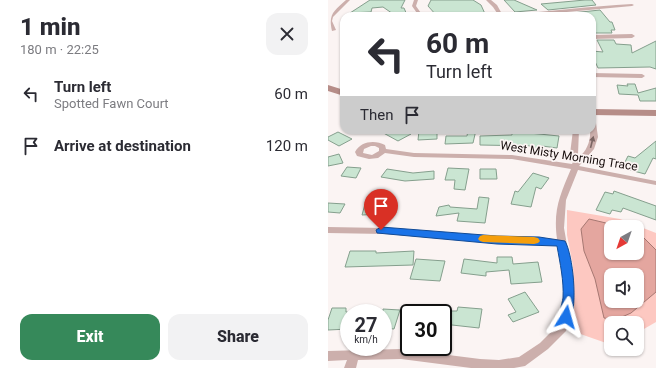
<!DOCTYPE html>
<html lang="en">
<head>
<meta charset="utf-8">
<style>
	body { margin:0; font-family:Roboto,sans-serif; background:#f2f2f3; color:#2b2b33; height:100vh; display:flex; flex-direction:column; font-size:15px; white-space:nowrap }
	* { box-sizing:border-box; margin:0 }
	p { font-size:13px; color:#7c7c81 }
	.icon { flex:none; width:22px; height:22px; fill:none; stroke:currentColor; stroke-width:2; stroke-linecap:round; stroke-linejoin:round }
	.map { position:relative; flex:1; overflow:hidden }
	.details { display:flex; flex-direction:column; background:#fff; width:328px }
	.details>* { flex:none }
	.top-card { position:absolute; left:12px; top:12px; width:256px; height:122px; border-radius:12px; box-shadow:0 1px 3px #0004; background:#fff; color:#2b2b33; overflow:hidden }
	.needle { width:26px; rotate:220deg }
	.tools { position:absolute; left:276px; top:220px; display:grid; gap:8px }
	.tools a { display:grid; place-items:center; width:40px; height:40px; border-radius:8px; background:#fff; box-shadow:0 1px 3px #0004; font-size:20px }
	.speed { position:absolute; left:12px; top:304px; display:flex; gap:8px; font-size:20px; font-weight:700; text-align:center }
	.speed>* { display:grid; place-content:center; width:52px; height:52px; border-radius:50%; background:#fff; box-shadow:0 1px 3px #0004; line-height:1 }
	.speed small { font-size:10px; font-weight:400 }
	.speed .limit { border:2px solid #111; border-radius:6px; background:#fff; color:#111 }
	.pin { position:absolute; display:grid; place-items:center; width:34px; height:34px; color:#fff; margin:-41px -17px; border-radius:50% 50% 50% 0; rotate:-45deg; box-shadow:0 0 4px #0007 }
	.pin .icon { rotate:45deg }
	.me { position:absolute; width:44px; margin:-22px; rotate:8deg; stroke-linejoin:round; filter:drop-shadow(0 0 3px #0008) }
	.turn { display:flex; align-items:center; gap:14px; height:84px; padding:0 20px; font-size:18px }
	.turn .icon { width:52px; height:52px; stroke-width:2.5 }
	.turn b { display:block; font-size:28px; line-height:34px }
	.then { display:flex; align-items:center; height:38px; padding:0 20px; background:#0003; gap:8px; font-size:15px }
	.round { display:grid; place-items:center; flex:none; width:42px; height:42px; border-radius:12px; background:#f2f2f3 }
	.headline { display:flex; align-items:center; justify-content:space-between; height:68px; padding:0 20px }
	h1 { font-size:24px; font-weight:800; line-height:30px }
	.button { display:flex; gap:8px; margin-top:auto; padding:8px 20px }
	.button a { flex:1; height:46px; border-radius:12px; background:#36895a; color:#fff; font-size:16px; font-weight:800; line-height:46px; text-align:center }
	.button a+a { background:#f2f2f3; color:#2b2b33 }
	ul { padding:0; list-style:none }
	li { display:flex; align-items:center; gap:12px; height:52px; padding:0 20px }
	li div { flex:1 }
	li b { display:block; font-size:15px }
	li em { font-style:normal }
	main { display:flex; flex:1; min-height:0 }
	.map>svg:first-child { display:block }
	.green { fill:#fdc8c1; fill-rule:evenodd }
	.water { fill:#e4a69f; stroke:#a67872; fill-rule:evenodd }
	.building { fill:#cae5d2; stroke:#859f8d }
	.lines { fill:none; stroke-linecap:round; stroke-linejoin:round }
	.street { fill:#ccafac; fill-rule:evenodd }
	.secondary { fill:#b68d88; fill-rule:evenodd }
	.oneway { fill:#7a6563 }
	.route { fill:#1a73e8; stroke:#114b97 }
	.slow { fill:#f59e0b }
	.labels { text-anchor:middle; stroke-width:3.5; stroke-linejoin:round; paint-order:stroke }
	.street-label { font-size:12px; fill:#150b0a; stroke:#fbf4f3 }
</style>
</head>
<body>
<main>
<section class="details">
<div class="headline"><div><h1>1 min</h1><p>180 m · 22:25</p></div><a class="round"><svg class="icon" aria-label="close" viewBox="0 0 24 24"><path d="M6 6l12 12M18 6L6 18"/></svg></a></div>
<ul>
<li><svg class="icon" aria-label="left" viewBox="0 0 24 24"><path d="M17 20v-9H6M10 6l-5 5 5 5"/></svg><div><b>Turn left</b><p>Spotted Fawn Court</p></div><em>60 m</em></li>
<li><svg class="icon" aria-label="arrive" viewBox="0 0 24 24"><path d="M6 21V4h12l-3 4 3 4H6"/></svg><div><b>Arrive at destination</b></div><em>120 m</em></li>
</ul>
<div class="button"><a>Exit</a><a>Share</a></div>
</section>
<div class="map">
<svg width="328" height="368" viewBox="0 0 328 368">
	<rect width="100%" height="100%" fill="#fbf4f3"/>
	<path class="green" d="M239,210l53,9 36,14v89l-19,11v-10h-26v20l-2,1 -40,-14 5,-25 -1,-39 -6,-31zM283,227h26v26h-26zM283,275h26v26h-26z"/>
	<path class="water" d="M261,219l34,8h-12v26h26v-19l7,4 12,12v42l-25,21 -16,7 -11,-2 -9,-39 -11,-28 -3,-22zM283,275h26v26h-26z"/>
	<path class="building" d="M42,0h35l-4,8h3l3,7 -11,1 -13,-9 -11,1 -1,4 -21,1z
		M103,0h42l8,5 5,11h-49l-9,-10z
		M176,0h10l23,10 -22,2z
		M257,0h7l4,5 -48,5 -7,-6z
		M272,10l10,12h2l3,8h-4l1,3h-19l-1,-2v-15h-37l-2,-1z
		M269,40h17l2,4 15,1 1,8 24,-12v28l-6,-2 -52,1 -6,-13v-4l11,1z
		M299,84h8l3,9 18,-5v13h-16l-2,-6 -19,-1 -2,-9 11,1z
		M50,130h25l8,4 -13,7z
		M140,130h8l-3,13 -28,1 1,-8h21z
		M91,131h18v8l-19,1z
		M184,131h17v2l30,3 -2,12 -15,-2v4l-11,-1v-3l-51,-1v-9l32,-1z
		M10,132l14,7 -13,7 -11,-6v-3z
		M328,141v18l-3,-1 -8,16 -23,-6 6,-12 7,2z
		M11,154l4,9 -15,3v-9z
		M19,167l14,1 -5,10 -15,-2z
		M120,168l21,1 -4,21 -11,-1 1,-9h-10z
		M59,169l26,4 21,-2v8l-29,2 -24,-4z
		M152,169h16l1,10h-17z
		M205,173l16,5 -8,11 -5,-2 -5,20 -20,-3 4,-13 3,1z
		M286,191l42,15v14l-33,-12 -2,4 -9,-2 -2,4 -14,-4 9,-18 8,2z
		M151,197l10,1 -4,25 -28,-2 2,-8 -23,3 3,-9 10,-2 1,2 27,2z
		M0,203l17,1 -5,9 -12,-1z
		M55,203l-2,11 -19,1 3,-11z
		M22,251h26v2l38,-2 -1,14 -68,2z
		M169,257h15l1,7 25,-2 4,20 -31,2 -2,-14 -23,2v4l-25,-3 3,-14 33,4z
		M88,259l29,2 -5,20 -30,-2z
		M197,292l14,20 -26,10 -5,-7 8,-3 -8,-13z
		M130,307l24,2 -3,19 -36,-4v-13h14z
		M4,308h14v4h3v17l-21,1v-10z
		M55,309l17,1 -6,19 -11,-1z"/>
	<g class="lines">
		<path class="street" d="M18,0h4l-17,17 -1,4 4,9 -4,1c-4,-17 2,-20 14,-31z
			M86,0h4l-2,6 7,10h-4l-7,-10z
			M158,0h5l6,5 5,9c43,-1 86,-8 130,-10l2,1 -2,1 -98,9 -35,1 -6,-9z
			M264,35l40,-1 3,2 -3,2 -40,1z
			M264,73l50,1 3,2 -3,2 -50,-1z
			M264,114l3,2 3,21 -4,12 -15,17 77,15v4l-78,-15 -12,30 -2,28 9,51 1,19 -3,19 -5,14 -18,18 -23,17 -11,2h-43l-70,-9 -43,1 -2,8h-12l3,-8 -19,1v-10l73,-2 79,10 19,1 20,-3 21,-14 18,-18 3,-8 3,-19 -1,-19 -5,-33 -70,-4 -104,-8 -56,-1v-6l56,1 104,8 69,3c-4,-29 3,-44 14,-70l-59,-10 -98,-2 -29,-4 -7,5 -9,1 -12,-3 -2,-4c6,-11 20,-12 30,-7l1,4 28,4 98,2 60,9 1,-2 -3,-8 3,-24h6l-1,24 1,3c8,-6 12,-17 11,-27h2zM43,146h4l4,2v3l-7,4 -9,-2 1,-4z"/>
		<path class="secondary" d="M0,85l16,5v6l-16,-5z
			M264,109l64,1v6l-64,-1z"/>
	</g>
	<defs><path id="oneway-solid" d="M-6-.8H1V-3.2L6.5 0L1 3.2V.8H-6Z"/></defs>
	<use class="oneway" href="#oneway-solid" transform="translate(264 142) rotate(-76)"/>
	<path class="route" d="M53,227l116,9 42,1 26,4c8,14 13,64 5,79l-4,2 -5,-2c-3,-7 1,-15 2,-22 1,-17 -3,-35 -6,-52l-60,-2 -120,-11 -1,-3z"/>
	<path class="slow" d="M155,235l51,2 4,1 2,3 -2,2 -4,1 -51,-2 -3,-1 -2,-2 2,-3z"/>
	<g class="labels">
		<g class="street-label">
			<text transform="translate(241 156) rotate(9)" y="4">West Misty Morning Trace</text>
		</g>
	</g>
</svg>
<div class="tools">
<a><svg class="needle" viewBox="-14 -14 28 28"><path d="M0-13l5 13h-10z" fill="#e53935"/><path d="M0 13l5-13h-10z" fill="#7c7c81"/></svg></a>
<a><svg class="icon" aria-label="sound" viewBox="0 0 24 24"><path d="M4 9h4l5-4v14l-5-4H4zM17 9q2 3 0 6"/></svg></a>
<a><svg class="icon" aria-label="search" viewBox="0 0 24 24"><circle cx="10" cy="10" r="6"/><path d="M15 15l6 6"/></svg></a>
</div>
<div class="speed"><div>27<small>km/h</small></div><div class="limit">30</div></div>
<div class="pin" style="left:53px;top:230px;background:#d93025"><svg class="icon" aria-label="arrive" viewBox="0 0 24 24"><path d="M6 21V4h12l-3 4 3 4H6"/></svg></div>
<svg class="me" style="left:238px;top:317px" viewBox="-20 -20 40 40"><path d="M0-17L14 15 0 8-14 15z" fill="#1a73e8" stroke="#fff" stroke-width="4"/></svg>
<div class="top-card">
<div class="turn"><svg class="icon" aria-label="left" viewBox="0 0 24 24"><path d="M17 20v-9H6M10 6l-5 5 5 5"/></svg><div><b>60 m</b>Turn left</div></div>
<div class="then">Then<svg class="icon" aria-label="arrive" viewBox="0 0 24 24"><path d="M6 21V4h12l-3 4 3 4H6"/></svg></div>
</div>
</div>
</main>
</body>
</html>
